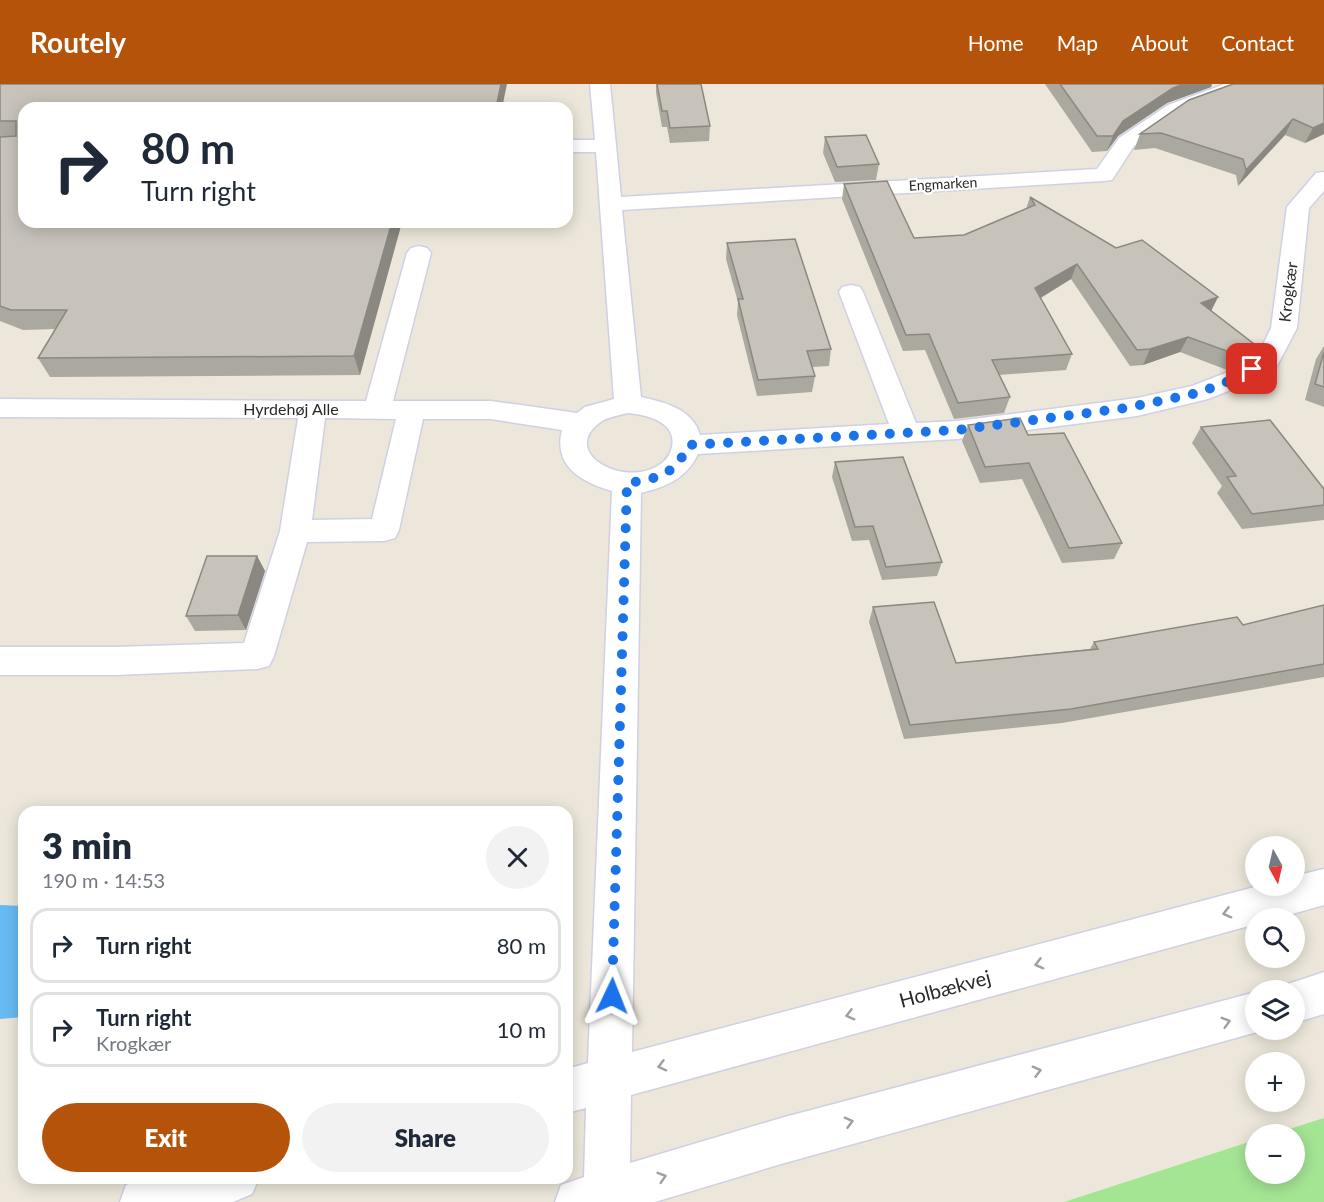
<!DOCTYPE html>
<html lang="en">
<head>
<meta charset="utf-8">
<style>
	body { margin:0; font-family:Lato,sans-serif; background:#f2f2f3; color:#1f2937; height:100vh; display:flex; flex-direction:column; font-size:22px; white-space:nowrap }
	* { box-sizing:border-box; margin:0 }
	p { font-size:20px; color:#747a83 }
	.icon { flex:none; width:33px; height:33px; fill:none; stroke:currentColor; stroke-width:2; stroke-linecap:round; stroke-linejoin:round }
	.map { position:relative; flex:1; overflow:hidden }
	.sheet { position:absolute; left:18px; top:722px; width:555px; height:378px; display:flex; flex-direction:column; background:#fff; border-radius:18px; box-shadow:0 3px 15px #0003 }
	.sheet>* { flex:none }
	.top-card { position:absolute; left:18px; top:18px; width:555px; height:126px; border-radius:18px; box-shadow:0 3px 15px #0003; background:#fff; color:#1f2937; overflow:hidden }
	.needle { width:39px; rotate:172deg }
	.fabs { position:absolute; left:1245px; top:752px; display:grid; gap:12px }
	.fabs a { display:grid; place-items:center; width:60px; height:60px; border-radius:50%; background:#fff; box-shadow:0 3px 15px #0003; font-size:30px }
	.pin { position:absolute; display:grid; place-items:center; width:51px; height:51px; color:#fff; margin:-26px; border-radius:12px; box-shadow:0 3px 9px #0006 }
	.me { position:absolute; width:66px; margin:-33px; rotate:2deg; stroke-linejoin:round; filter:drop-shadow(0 0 4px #0008) }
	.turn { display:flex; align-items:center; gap:21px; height:126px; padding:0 24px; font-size:27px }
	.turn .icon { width:78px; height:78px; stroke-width:2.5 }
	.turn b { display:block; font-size:42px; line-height:51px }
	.round { display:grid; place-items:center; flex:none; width:63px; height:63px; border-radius:32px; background:#f2f2f3 }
	.summary { display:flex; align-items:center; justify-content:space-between; height:102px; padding:0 24px }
	h1 { font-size:36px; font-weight:800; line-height:45px }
	.action { display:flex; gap:12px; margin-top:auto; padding:12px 24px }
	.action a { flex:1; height:69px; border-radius:36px; background:#b45309; color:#fff; font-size:24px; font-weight:800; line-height:69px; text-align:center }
	.action a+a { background:#f2f2f3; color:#1f2937 }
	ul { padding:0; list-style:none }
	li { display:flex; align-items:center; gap:18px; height:75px; margin:0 12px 9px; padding:0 12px; border:3px solid #e0e1e3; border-radius:18px }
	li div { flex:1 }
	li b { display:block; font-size:22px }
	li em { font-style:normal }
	header { display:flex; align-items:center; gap:36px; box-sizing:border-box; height:84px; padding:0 30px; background:#b45309; color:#fff }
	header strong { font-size:28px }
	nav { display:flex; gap:33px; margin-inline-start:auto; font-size:21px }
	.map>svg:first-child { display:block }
	.green { fill:#a4e594 }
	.water { fill:#68bbf3 }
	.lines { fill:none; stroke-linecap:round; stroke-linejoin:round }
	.minor-casing { stroke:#cfd0e3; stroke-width:3 }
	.minor { fill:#fff; fill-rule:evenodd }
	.wall { fill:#aba8a0 }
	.shaded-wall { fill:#8b8882 }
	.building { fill:#c7c3ba; stroke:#8b8882; stroke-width:1.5 }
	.oneway { stroke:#9f9f9f }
	.route { stroke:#1a73e8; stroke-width:10; stroke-dasharray:0 18 }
	.labels { text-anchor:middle; stroke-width:4.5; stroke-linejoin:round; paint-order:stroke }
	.far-street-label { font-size:14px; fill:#292929; stroke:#fff }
	.street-label { font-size:16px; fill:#292929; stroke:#fff }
	.near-street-label { font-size:20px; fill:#292929; stroke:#fff }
</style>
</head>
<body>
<header>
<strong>Routely</strong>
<nav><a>Home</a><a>Map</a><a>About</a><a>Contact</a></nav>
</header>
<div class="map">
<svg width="1324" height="1118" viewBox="0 0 1324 1118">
	<rect width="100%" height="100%" fill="#ece7da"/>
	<path class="green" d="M1324,1034v84h-260l191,-62 1,33h38v-39h-20z"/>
	<path class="water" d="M0,821l24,1v111l-24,2z"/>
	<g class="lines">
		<defs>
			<path id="minor" d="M590,0h20l11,113 476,-28 22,-31 49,-33 57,-21h28l-3,4 -68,25 -48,33 -22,34 -8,1 -482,29 19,187c23,5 52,12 59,38l189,-11 -50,-132 3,-5 9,-2 9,2 3,5 53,131 41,-2 180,-23 55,-12 36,-14 30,-17 13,-27 16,-121 29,-34 8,-1v19l-15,17 -12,120 -20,38 -31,18 -38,15 -71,17 -180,23 -259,15c-11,24 -32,33 -57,39l-9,559 630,-167h32v-9l30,-7v36l-46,13h-22v6l-625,171 -1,68 151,-45 475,-126v37h12l-487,135 -126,38h-100l6,-17 23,-8 2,-69 -19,5v-44l21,-6 24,-572c-31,-9 -59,-25 -50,-61l-71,-11h-68l-24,111 -4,8 -11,3 -77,1 -33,114 -5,10 -12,3 -141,6h-116v-28h116l128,-4 36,-112 18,-113 -298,-1v-18l366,2 41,-148 4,-5 8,-2 8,2 4,5 -38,148h98l86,12 8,-6 29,-8 -18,-247h-29v-12h28zM628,329c20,2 49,9 44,34 -2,7 -4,11 -10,16 -36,28 -106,-11 -60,-42 7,-4 18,-6 26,-8zM325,334l71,1 -24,100 -60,1z
				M1324,888v42l-30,9v-33h-16l1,-3z
				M147,1094h112l-7,16 -19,8h-113l6,-17z"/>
		</defs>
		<use href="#minor" class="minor-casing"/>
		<use href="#minor" class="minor"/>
	</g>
	<path class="wall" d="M0,0l24,24v114h378l-42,153 -310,2 -12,-19 17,-29 -32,1 -23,-9z
		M656,0h45l9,42 -1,15 -39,2 -3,-16h-5l-6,-34z
		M1045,0h167l-1,3 -44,16 -49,33 -11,15 -15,1z
		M1233,0l91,50 -19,9 -20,-8 -47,51 -2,-11 -81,-27 -21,2 6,-16z
		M825,53l54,27 -3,16 -41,2 -12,-29z
		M844,100l70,54 50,-3 62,-26 4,-12 86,51 102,49 -7,14 34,49 -18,10 -47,-18 -37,13 -13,1 -59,-87 -30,19 31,56 -6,16 -67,5 11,22 -6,16 -50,6 -29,-69 -22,1 -61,-152z
		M727,159l104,106 -2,17 -17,1 3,9 -3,16 -55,4 -20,-81 1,-13 -12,-43z
		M1324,262v61l-19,-7 11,-41z
		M968,341l60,10 94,108 -8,16 -52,4 -40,-84 -42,4 -18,-42z
		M1201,343l123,62v31l-82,9 -25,-36 5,-7 -30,-43z
		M835,378l107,100 -5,14 -55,4 -13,-40 -17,1 -20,-64z
		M257,472l8,15 -19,59 -51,1 -9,-15z
		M1324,521v72l-262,46 -158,16 -35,-117 4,-15 83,56 134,-14 4,-7 149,-17z"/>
	<path class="shaded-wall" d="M501,0h6l-5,24h-6z
		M1184,0h28l-1,3 -44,16 -49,33 -11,15 6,-15 10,-15 50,-33z
		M1293,35l-8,16 -47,51 8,-16z
		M1324,39v11l-19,9 8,-15z
		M392,138h10l-42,153 -6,-19z
		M1077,180l-6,15 -41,25 5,-16z
		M1218,213l-8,16 -9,-10z
		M1188,253l-8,15 -37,13 7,-16z
		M1254,260l-9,16 -18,10 8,-16z
		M257,472l8,15 -19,59 -8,-15z"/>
	<path class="building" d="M0,0h501l-5,24h-472v114h368l-38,134 -316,2 29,-48h-56l-11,-4v-169l16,-1v-15h-16z
		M657,0h44l9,42 -40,2 -3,-17h-5z
		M1060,0h124l-11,4 -50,33 -10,15h-16z
		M1233,0h91v39l-11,5 -20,-9 -47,51 -3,-11 -82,-26 -21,1 49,-34z
		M866,51l13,29 -42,3 -12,-30z
		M887,97l27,57 50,-3 71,-30 -5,-8 86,51 26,-8 76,57 -17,6 53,41 -19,10 -47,-17 -38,12 -13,1 -60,-86 -42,24 37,66 -80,6 18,37 -52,6 -29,-69 -23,1 -62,-151z
		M795,155l36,110 -24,2 8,25 -57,4 -20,-81h5l-16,-56z
		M1324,268v35l-9,-3z
		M1020,334l8,17 36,-2 58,110 -53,5 -40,-85 -44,4 -17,-42z
		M1270,336l54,69v16l-72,9 -25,-37 9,-1 -35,-49z
		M903,373l39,105 -56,5 -13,-41 -18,1 -20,-65z
		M207,472h50l-19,59 -52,1z
		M934,518l22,61 142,-14 -4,-7 143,-25 6,8 81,-20v59l-253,45 -161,16 -37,-118z"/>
	<defs><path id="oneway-chevron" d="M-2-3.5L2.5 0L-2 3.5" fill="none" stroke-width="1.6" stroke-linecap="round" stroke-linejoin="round" transform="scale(1.5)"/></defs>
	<g class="oneway">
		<use href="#oneway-chevron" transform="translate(1227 829) rotate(165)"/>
		<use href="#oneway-chevron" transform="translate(1039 880) rotate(165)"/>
		<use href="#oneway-chevron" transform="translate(850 931) rotate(165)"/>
		<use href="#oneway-chevron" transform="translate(1226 938) rotate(-16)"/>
		<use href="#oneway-chevron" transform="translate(662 982) rotate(165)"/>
		<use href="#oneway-chevron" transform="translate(1037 987) rotate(-15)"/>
		<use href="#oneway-chevron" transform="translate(849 1038) rotate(-15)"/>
		<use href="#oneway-chevron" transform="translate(662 1093) rotate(-17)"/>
	</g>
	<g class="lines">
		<path class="route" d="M612,912l15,-513c30,-4 49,-8 61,-38l269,-15 169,-22 72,-15 39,-15 15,-9"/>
	</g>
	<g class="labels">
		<g class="far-street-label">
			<text transform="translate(943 100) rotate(-3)" y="5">Engmarken</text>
		</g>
		<g class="street-label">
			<text transform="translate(1288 208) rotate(-83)" y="6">Krogkær</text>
			<text x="291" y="331">Hyrdehøj Alle</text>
		</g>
		<g class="near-street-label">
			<text transform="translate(945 905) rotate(-15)" y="7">Holbækvej</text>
		</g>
	</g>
</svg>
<div class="fabs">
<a><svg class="needle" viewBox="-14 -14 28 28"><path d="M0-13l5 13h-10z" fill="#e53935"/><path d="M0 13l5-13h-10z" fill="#747a83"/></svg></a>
<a><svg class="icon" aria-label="search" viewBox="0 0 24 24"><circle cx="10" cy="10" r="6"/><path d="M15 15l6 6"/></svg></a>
<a><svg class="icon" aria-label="layers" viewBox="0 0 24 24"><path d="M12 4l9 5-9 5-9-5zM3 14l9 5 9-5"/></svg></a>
<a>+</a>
<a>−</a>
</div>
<div class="pin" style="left:1252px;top:285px;background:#d93025"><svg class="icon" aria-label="arrive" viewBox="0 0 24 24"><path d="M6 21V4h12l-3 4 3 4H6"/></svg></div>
<svg class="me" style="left:612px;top:912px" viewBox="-20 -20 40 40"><path d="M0-17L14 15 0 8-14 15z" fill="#1a73e8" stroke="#fff" stroke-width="4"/></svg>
<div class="top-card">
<div class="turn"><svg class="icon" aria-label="right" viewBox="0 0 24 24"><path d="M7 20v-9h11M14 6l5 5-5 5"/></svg><div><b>80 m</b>Turn right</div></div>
</div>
<section class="sheet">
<div class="summary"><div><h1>3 min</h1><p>190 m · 14:53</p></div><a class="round"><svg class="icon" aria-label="close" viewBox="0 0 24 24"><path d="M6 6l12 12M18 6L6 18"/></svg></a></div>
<ul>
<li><svg class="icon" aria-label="right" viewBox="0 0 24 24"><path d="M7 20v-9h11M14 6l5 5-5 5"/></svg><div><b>Turn right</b></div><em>80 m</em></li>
<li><svg class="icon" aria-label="right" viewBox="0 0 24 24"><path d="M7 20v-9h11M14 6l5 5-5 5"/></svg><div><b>Turn right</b><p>Krogkær</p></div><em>10 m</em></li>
</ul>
<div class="action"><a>Exit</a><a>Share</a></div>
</section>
</div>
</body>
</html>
